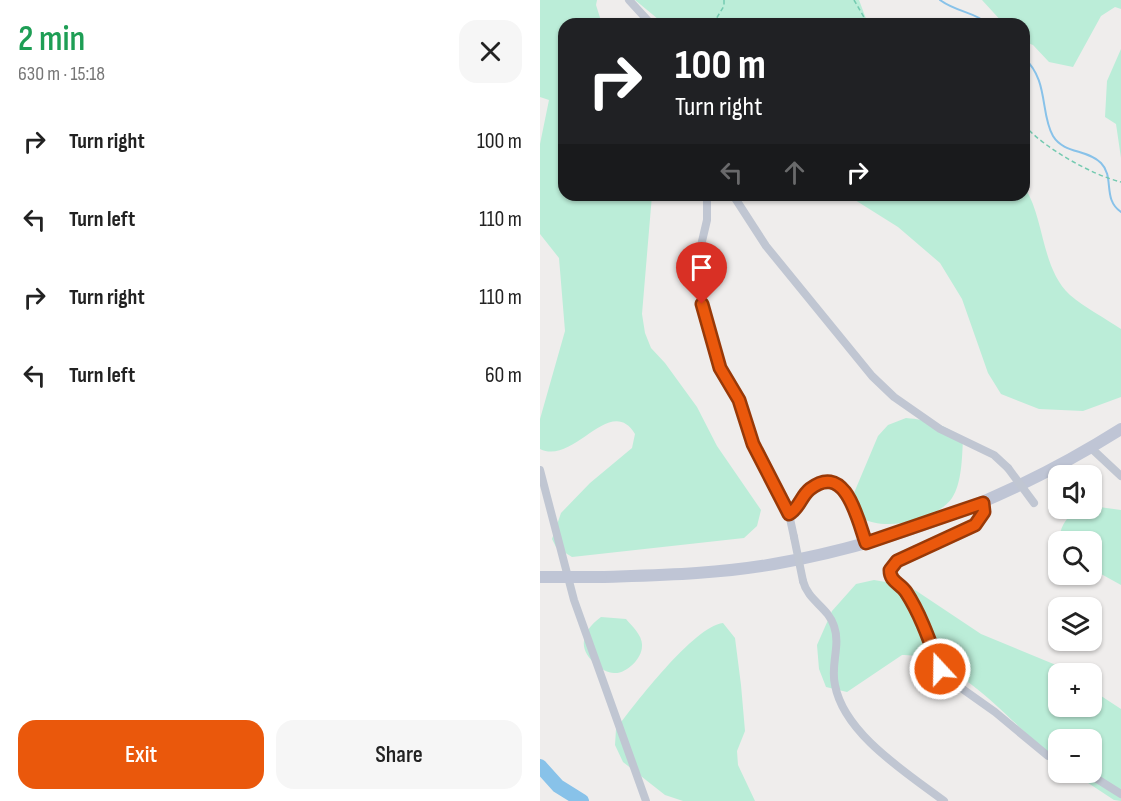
<!DOCTYPE html>
<html lang="en">
<head>
<meta charset="utf-8">
<style>
	body { margin:0; font-family:"Sofia Sans Condensed",sans-serif; background:#f6f6f6; color:#222; height:100vh; display:flex; flex-direction:column; font-size:22px; white-space:nowrap }
	* { box-sizing:border-box; margin:0 }
	p { font-size:20px; color:#767676 }
	.icon { flex:none; width:33px; height:33px; fill:none; stroke:currentColor; stroke-width:2; stroke-linecap:round; stroke-linejoin:round }
	.map { position:relative; flex:1; overflow:hidden }
	.sheet { display:flex; flex-direction:column; background:#fff; width:540px }
	.sheet>* { flex:none }
	.hud { position:absolute; left:18px; top:18px; width:472px; height:183px; border-radius:18px; box-shadow:0 2px 4px #0004; background:#202124; color:#fff; overflow:hidden }
	.controls { position:absolute; left:508px; top:465px; display:grid; gap:12px }
	.controls a { display:grid; place-items:center; width:54px; height:54px; border-radius:12px; background:#fff; box-shadow:0 2px 4px #0004; font-size:30px }
	.pin { position:absolute; display:grid; place-items:center; width:51px; height:51px; color:#fff; margin:-62px -26px; border-radius:50% 50% 50% 0; rotate:-45deg; box-shadow:0 0 6px #0007 }
	.pin .icon { rotate:45deg }
	.me { position:absolute; width:66px; margin:-33px; rotate:339deg; stroke-linejoin:round; filter:drop-shadow(0 0 4px #0008) }
	.turn { display:flex; align-items:center; gap:21px; height:126px; padding:0 18px; font-size:27px }
	.turn .icon { width:78px; height:78px; stroke-width:2.5 }
	.turn b { display:block; font-size:42px; line-height:51px }
	.lanes { display:flex; align-items:center; height:57px; padding:0 18px; background:#0003; justify-content:center; gap:30px; direction:ltr }
	.lanes .off { opacity:.35 }
	.round { display:grid; place-items:center; flex:none; width:63px; height:63px; border-radius:18px; background:#f6f6f6 }
	.headline { display:flex; align-items:center; justify-content:space-between; height:102px; padding:0 18px }
	h1 { font-size:36px; font-weight:600; line-height:45px; color:#1e9e55 }
	.action { display:flex; gap:12px; margin-top:auto; padding:12px 18px }
	.action a { flex:1; height:69px; border-radius:18px; background:#ea580c; color:#fff; font-size:24px; font-weight:600; line-height:69px; text-align:center }
	.action a+a { background:#f6f6f6; color:#222 }
	ul { padding:0; list-style:none }
	li { display:flex; align-items:center; gap:18px; height:78px; padding:0 18px }
	li div { flex:1 }
	li b { display:block; font-size:22px }
	li em { font-style:normal }
	main { display:flex; flex:1; min-height:0 }
	.map>svg:first-child { display:block }
	.green { fill:#bbedd8 }
	.lines { fill:none; stroke-linecap:round; stroke-linejoin:round }
	.stream { stroke:#88c2e9; stroke-width:2 }
	.river { stroke:#88c2e9; stroke-width:14 }
	.path { stroke:#74cab0; stroke-width:1.5; stroke-dasharray:4.5 3; stroke-linecap:butt }
	.street { stroke:#c0c6d2; stroke-width:8 }
	.secondary { stroke:#bfc5d5; stroke-width:12 }
	.street-bridge { stroke:#c0c6d2; stroke-width:8 }
	.secondary-bridge { stroke:#bfc5d5; stroke-width:12 }
	.route-casing { stroke:#983908; stroke-width:15 }
	.route { stroke:#ea580c; stroke-width:10 }
</style>
</head>
<body>
<main>
<section class="sheet">
<div class="headline"><div><h1>2 min</h1><p>630 m · 15:18</p></div><a class="round"><svg class="icon" aria-label="close" viewBox="0 0 24 24"><path d="M6 6l12 12M18 6L6 18"/></svg></a></div>
<ul>
<li><svg class="icon" aria-label="right" viewBox="0 0 24 24"><path d="M7 20v-9h11M14 6l5 5-5 5"/></svg><div><b>Turn right</b></div><em>100 m</em></li>
<li><svg class="icon" aria-label="left" viewBox="0 0 24 24"><path d="M17 20v-9H6M10 6l-5 5 5 5"/></svg><div><b>Turn left</b></div><em>110 m</em></li>
<li><svg class="icon" aria-label="right" viewBox="0 0 24 24"><path d="M7 20v-9h11M14 6l5 5-5 5"/></svg><div><b>Turn right</b></div><em>110 m</em></li>
<li><svg class="icon" aria-label="left" viewBox="0 0 24 24"><path d="M17 20v-9H6M10 6l-5 5 5 5"/></svg><div><b>Turn left</b></div><em>60 m</em></li>
</ul>
<div class="action"><a>Exit</a><a>Share</a></div>
</section>
<div class="map">
<svg width="581" height="801" viewBox="0 0 581 801">
	<rect width="100%" height="100%" fill="#efedec"/>
	<path class="green" d="M0,0h57l-1,5 6,19h-38v171h88l-10,119 3,19 6,15 14,15 32,44 20,39 44,64 -4,16 -13,12 -172,19 -16,-10 -4,-8 9,-26 29,-30 42,-35 3,-14c-25,-41 -61,32 -95,15v-30l25,-88 -6,-73 -19,-24v-90l9,-44 -9,-3z
		M95,0h224l9,24h-204z
		M442,0h139v9l-6,-2 -14,9 -28,51 -24,-5 -16,-17 -8,-3 -1,-18h-20z
		M581,49v109l-5,-34 -11,-7 2,-36z
		M485,188c20,32 16,80 45,107 15,13 35,23 51,34v68l-38,14 -44,-2 -38,-15 -13,-21 -26,-74 -22,-36 -42,-36 -51,-32h177z
		M366,418c23,2 39,6 57,21 -1,18 -1,44 -11,59 -15,22 -67,34 -90,20 -3,-2 -7,-6 -10,-9l-1,-9 27,-64 10,-11z
		M552,506l29,4v75l-29,-16v-27l-31,-1c-4,-12 7,-24 15,-32l16,-1z
		M334,580l35,6 72,48 75,31 12,8 -9,1v32h33v-16l29,19v92l-7,-1 -41,-27 19,-1v-32h-33v22c-43,-32 -101,-109 -157,-107l-55,37 -21,-5 -7,-18 -2,-24 15,-34 24,-27z
		M61,617l25,2c6,7 17,17 16,27 0,13 -16,28 -28,27 -6,0 -13,-4 -17,-8 -21,-16 -15,-34 4,-48z
		M183,623l12,15 6,47 4,46 -8,20 1,14 17,36h-72l-18,-6 -42,-33 -8,-17 1,-16c18,-24 78,-103 107,-106z"/>
	<g class="lines">
		<path class="stream" d="M400,0c16,12 35,12 48,24
			M484,58c25,22 16,56 29,78 11,18 34,13 48,27 14,14 1,36 20,49"/>
		<path class="river" d="M0,766l18,20 24,15"/>
		<path class="path" d="M314,0l11,19 7,5
			M173,24l11,-18v-6
			M484,125c20,23 68,50 97,57"/>
		<path class="street" d="M89,0l22,24
			M167,195v25l-11,47 1,16 23,85 19,32 14,44 36,70 5,23
			M193,195l33,51 106,130 22,21 46,32 54,26 14,13
			M551,448l30,28
			M0,470l34,130 72,201
			M443,503l1,9 -9,13 -78,36 -7,9v5l15,15 18,35 17,44 7,9 48,34 53,44 11,3
			M249,514c10,-5 12,-18 21,-25 37,-28 48,32 55,55
			M263,581c5,20 25,26 31,45 7,20 -4,39 1,59 9,49 72,88 109,116
			M546,772l35,22"/>
		<path class="secondary" d="M61,577c57,-2 116,-3 173,-13 124,-22 241,-68 347,-135"/>
		<path class="street-bridge" d="M468,468l26,35
			M254,537l9,44"/>
		<path class="secondary-bridge" d="M0,577h61"/>
	</g>
	<g class="lines">
		<defs>
			<path id="route" d="M162,304l18,64 19,32 14,44 36,70c10,-5 12,-18 21,-25 36,-28 48,32 56,54l117,-40 1,9 -9,13 -78,36 -7,9c0,12 10,13 16,22 15,23 24,50 34,77"/>
		</defs>
		<use href="#route" class="route-casing"/>
		<use href="#route" class="route"/>
	</g>
</svg>
<div class="controls">
<a><svg class="icon" aria-label="sound" viewBox="0 0 24 24"><path d="M4 9h4l5-4v14l-5-4H4zM17 9q2 3 0 6"/></svg></a>
<a><svg class="icon" aria-label="search" viewBox="0 0 24 24"><circle cx="10" cy="10" r="6"/><path d="M15 15l6 6"/></svg></a>
<a><svg class="icon" aria-label="layers" viewBox="0 0 24 24"><path d="M12 4l9 5-9 5-9-5zM3 14l9 5 9-5"/></svg></a>
<a>+</a>
<a>−</a>
</div>
<div class="pin" style="left:162px;top:304px;background:#d93025"><svg class="icon" aria-label="arrive" viewBox="0 0 24 24"><path d="M6 21V4h12l-3 4 3 4H6"/></svg></div>
<svg class="me" style="left:400px;top:669px" viewBox="-20 -20 40 40"><circle r="17" fill="#ea580c" stroke="#fff" stroke-width="3"/><path d="M0-11L8 9 0 5-8 9z" fill="#fff"/></svg>
<div class="hud">
<div class="turn"><svg class="icon" aria-label="right" viewBox="0 0 24 24"><path d="M7 20v-9h11M14 6l5 5-5 5"/></svg><div><b>100 m</b>Turn right</div></div>
<div class="lanes"><svg class="icon off" aria-label="left" viewBox="0 0 24 24"><path d="M17 20v-9H6M10 6l-5 5 5 5"/></svg><svg class="icon off" aria-label="ahead" viewBox="0 0 24 24"><path d="M12 20V5M6 11l6-6 6 6"/></svg><svg class="icon" aria-label="right" viewBox="0 0 24 24"><path d="M7 20v-9h11M14 6l5 5-5 5"/></svg></div>
</div>
</div>
</main>
</body>
</html>
